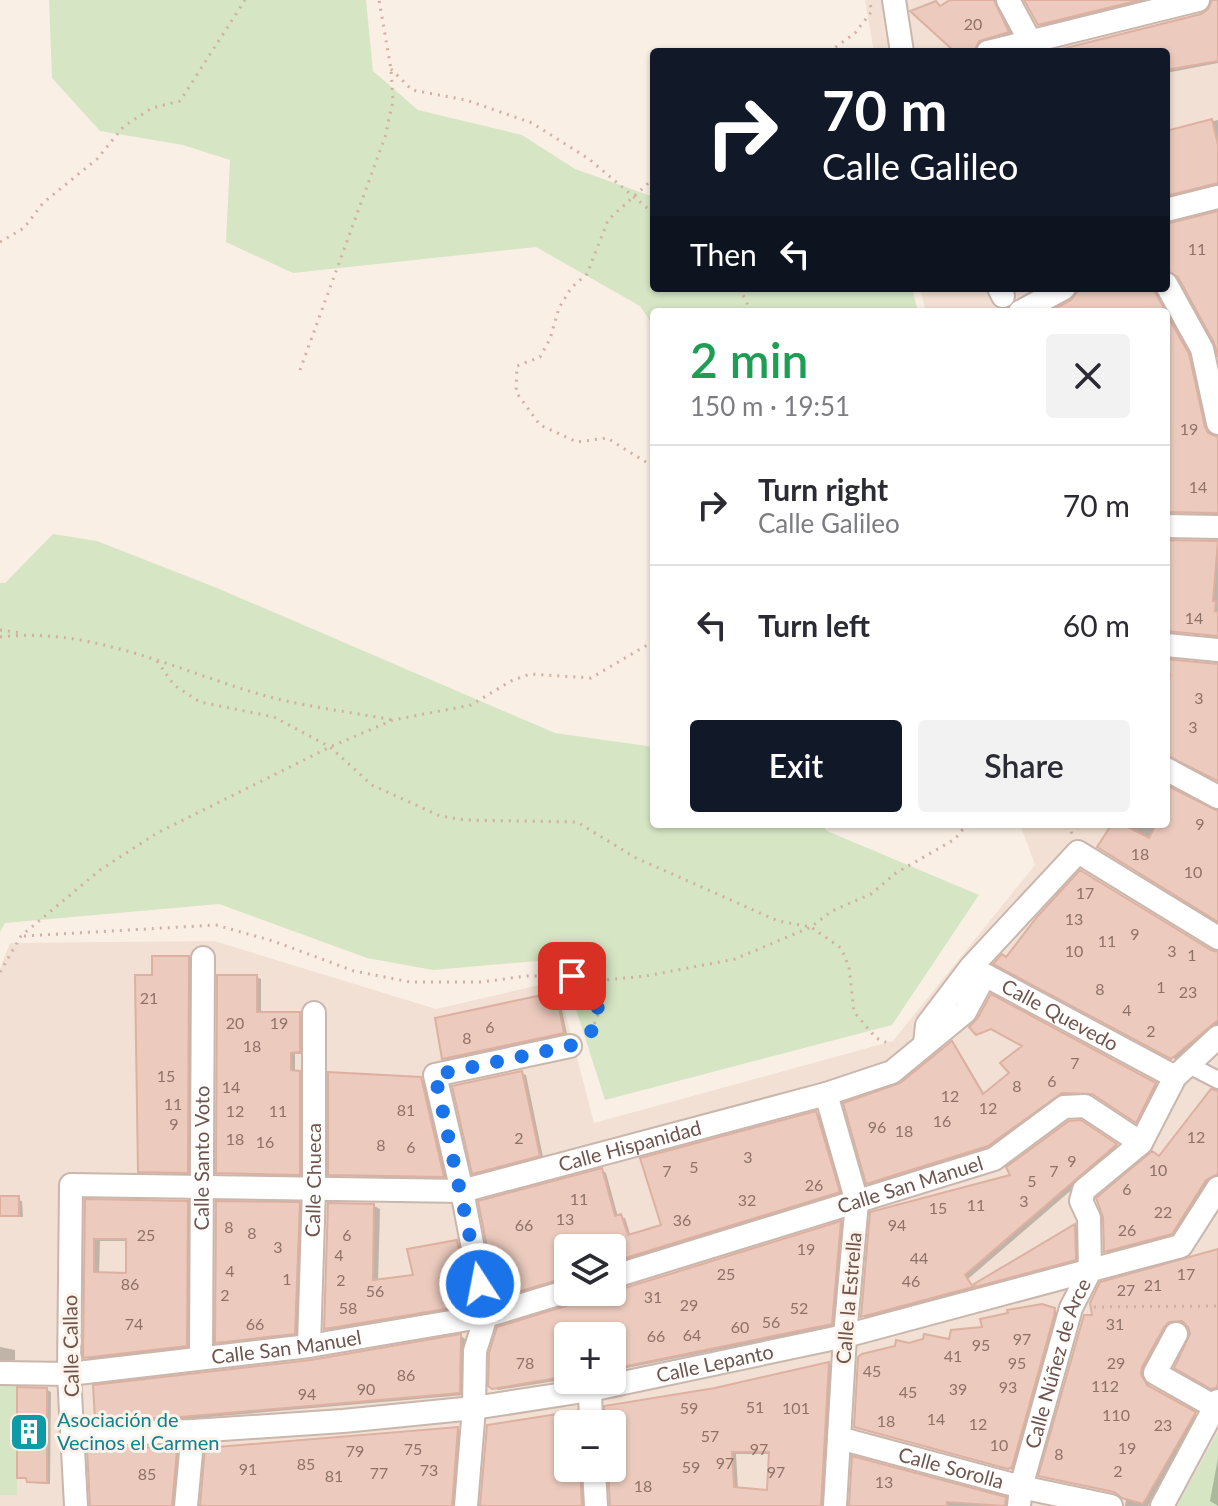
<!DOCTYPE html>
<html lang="en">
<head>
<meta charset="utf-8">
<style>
	body { margin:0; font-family:Lato,sans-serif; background:#f2f2f3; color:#2b2b33; height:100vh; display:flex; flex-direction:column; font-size:30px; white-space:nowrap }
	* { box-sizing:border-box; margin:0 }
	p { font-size:26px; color:#7c7c81 }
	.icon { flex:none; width:44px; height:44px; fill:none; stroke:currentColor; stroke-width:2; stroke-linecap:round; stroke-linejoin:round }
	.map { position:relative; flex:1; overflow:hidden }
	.panel { position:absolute; left:650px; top:308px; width:520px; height:520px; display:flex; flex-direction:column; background:#fff; border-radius:8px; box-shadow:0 2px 6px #0004 }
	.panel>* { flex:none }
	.hud { position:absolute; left:650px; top:48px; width:520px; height:244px; border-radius:8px; box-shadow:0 2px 6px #0004; background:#111827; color:#fff; overflow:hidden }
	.fabs { position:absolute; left:554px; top:1234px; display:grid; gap:16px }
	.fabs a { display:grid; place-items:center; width:72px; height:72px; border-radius:8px; background:#fff; box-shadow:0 2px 6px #0004; font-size:40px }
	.pin { position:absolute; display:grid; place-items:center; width:68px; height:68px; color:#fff; margin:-34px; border-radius:16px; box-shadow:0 4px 12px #0006 }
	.me { position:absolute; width:88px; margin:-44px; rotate:349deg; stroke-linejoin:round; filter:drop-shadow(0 0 6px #0008) }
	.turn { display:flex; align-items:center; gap:28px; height:168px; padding:0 40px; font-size:36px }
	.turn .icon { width:104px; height:104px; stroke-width:2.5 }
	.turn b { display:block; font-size:56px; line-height:68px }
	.then { display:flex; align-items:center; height:76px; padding:0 40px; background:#0003; gap:16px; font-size:30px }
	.round { display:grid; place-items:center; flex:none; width:84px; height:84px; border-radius:8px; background:#f2f2f3 }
	.overview { display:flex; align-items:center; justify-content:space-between; height:136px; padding:0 40px }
	h1 { font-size:48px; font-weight:600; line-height:60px; color:#1e9e55 }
	.action { display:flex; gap:16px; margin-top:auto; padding:16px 40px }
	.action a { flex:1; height:92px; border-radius:8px; background:#111827; color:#fff; font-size:32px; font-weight:600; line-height:92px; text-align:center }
	.action a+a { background:#f2f2f3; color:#2b2b33 }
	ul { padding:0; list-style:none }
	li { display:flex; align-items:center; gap:24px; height:120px; padding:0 40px; border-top:2px solid #e1e1e2 }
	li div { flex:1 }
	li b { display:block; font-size:30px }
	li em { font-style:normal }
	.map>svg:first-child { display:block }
	.residential { fill:#f1e0d3; fill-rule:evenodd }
	.green { fill:#d6e6c4 }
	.shadow { fill:#0003; fill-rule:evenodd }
	.building { fill:#eccbbe; stroke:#ddb0a0; stroke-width:2; fill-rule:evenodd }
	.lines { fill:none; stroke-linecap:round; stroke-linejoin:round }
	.pedestrian-casing { stroke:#c9b6ac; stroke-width:20 }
	.minor-casing { stroke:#c9b6ac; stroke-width:26 }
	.path { stroke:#d1afa2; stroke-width:3; stroke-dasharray:2 6; stroke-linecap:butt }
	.pedestrian { stroke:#fff; stroke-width:16 }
	.minor { stroke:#fff; stroke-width:22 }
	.route { stroke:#1a73e8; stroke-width:14; stroke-dasharray:0 25.2 }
	.labels { text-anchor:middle; stroke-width:6; stroke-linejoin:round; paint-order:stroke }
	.number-label { font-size:16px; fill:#8e7268 }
	.street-label { font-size:20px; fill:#6f554c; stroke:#fdf3ea }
	.culture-label { font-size:20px; fill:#0d838f; stroke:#fdf3ea; text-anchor:start }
</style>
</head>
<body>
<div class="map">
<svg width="1218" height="1506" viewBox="0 0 1218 1506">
	<rect width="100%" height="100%" fill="#faefe4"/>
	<path class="residential" d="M865,0h353v1506h-1218v-537l10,-26 204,-2 222,68 121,-28 37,142 299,-82 142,-176 -15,-41h146v-512h-240l-6,-24h246v-236h-292zM568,1248h44v44h-44zM568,1336h44v44h-44zM568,1424h44v44h-44z"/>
	<path class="green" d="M49,0h317l7,71 45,39 104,25 53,34 79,28v91h258l6,24h-264v15l-14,-21 -104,-59 -243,26 -67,-31 4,-82 -47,-15 -83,-14 -48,-53z
		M53,534l44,7 120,47 338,145 99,14v77h167l6,7 152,64 -87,130 -287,75 -45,-141 -127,11 -66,-12 -148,-54 -214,19 -5,9v-349h5z
		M0,1383h17v112h-17z
		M1218,1432v74h-41z"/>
	<path class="shadow" d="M954,0h45l-1,4 15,30 -29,9 -5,9h-5l-1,-9 -37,-40 5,4z
		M1026,0h125l-107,27 -5,-3z
		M1212,0h6v63l-52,10v-21h-111l148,-37 10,-10z
		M1218,120v66l-52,14v-67z
		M1080,288h78l-1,6 36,64 16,73 9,7v76l-46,-1 -6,3v-63l5,-13 -5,-37v-91h-113l19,-10z
		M1166,542l52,1v94l-45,-5 -7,3z
		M1166,661l52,5v113l-40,-21 -12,1z
		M1166,787l52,24v108l-104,-95h52z
		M1212,952h6v74l-41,34 -181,-97 11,-4z
		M189,958l4,2 -2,214 -47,-1 -4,-2 14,-194z
		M257,977l4,2v35h39l4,3v37h-9v18l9,3v101l-82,-2 -4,-2z
		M555,994l4,2 8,38 -119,26 -4,-2z
		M991,997l168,90 -18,36 -44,-28 -29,-1 -76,54 -120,37 -4,-3 33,-97 51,-42 4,3 29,49 27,-21 13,-28z
		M521,1073l5,2 17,82 -65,18 -4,-3z
		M421,1079l4,2 22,97 -113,-2 -4,-2z
		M1218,1093v85l-41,58 -67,18 -4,-3 54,-92z
		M816,1113l4,3 23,78 -231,72v-18h-44v32l-65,19 -4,-2 103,-127 4,3 12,44 7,1 6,19 32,-10z
		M1081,1122l39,26 -152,131 8,10 -109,30 -4,-3 150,-140z
		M0,1198l22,3 1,16h-23z
		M87,1201l100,2 6,3 -1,143 -101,11 -6,-3zM100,1241h28v34l-29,-1z
		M299,1204l4,3 -4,128 -78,9 -4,-2z
		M374,1206l6,3 -2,73 38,-5 41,-35 6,4 11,61 -143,24 -5,-3z
		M841,1223l4,2 -9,101 -224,45v-35h-44v43l-70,11 -5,-3 87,-86 3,-9h33z
		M1075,1227l5,2v33l-99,26 -5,-3z
		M1218,1252v137l-42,-22 16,-32 -6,-12h-11l-6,6 -22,40 -2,9 7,12 47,27 -51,89h-23l1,-6 -7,-7 -78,-18 53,-158z
		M1054,1310l6,4 -44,157 -160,-45 53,-81 42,-4 33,-12z
		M461,1336l4,3 -1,56 -279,24 -84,2 -4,-2z
		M0,1347l15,3v10l-15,1z
		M829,1364l4,3 -8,139h-213v-82h-6l109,-34zM736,1454h35l-2,38 -31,-2z
		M47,1390l4,2 -1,92 -17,-1 -5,-4 -9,-2z
		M576,1413l5,2 1,9h-14v44h18v38h-104z
		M458,1429l4,2 -6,75h-254l5,-56z
		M177,1452l4,3 -5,51h-84z
		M1218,1458v48l-8,-5z
		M1005,1499l5,3v4h-160z"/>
	<path class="building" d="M950,0h44l15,32 -30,9 -5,11h-19l-45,-41 26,-10 4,5z
		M1024,0h116l-102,25z
		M1212,0h6v61l-52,9v-18h-116l151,-38 7,-5z
		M1212,119l6,26v38l-52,13v-65z
		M1218,211v146l-4,-14 -36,-66 -12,-7v-46z
		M1080,288h73l13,24h-117l22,-12z
		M1166,313l23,41 16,73 3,6 10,4v76l-52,-1v-72l3,-1 -3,-22z
		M1166,540l52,1 -5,60h3l-1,10 3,1v24l-52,-5z
		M1166,659l52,5v117l-52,-26v-59l4,-21h-4z
		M1166,785l52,26v111l-121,-75 15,-23h10l27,14 7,-14h10z
		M1080,870l131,80 7,2v68l-47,39 -178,-95 9,-10 4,3 31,-40z
		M152,956h37l-1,217 -50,-1 -3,-197h17z
		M217,975h40v37h43v40l-9,1v17l9,1v104l-84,-2z
		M556,992l8,41 -122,26 -7,-41z
		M991,994l165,89 -20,40 -44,-29 -30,-1 -74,53 -122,38 -23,-81 57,-20 52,-42 31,53 26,-21 -9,-10 22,-17 -31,-17 -15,6 -7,-8 8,-8z
		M522,1071l18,85 -68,18 -20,-88z
		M328,1072l93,5 23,100 -116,-2z
		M1211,1089l7,2v83l-12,6 -34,54 -68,18 -1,-35 -7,-19 56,-47 7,5z
		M816,1111l24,81 -228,70v-14h-44v29l-71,21 -19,-97 124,-33 13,48 6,-2 7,21 33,-10 -21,-67z
		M1081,1120l36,24 -152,131 8,12 -112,30 9,-105 140,-37 -4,-8 63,-46z
		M0,1196h19v20h-19z
		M85,1199l103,2 -1,145 -104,12zM94,1239h32v34l-32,-1z
		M216,1201l84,1 -5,132 -80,9z
		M328,1203l46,1 -1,76 40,-5 -6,-26 50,-9 13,65 -146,24z
		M841,1221l-9,103 -220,45v-33h-44v40l-76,13 -4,-3 1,-33 8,-26 75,-23 7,-4 3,-8h30z
		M1075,1224l1,36 -101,27 -1,-3z
		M1218,1249v135l-2,4 -5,1 -37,-21 16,-34 -2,-7 -6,-6 -13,1 -5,5 -22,40 -1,7 6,11 49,27 -53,92 -21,-6 -8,-6 -76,-16 46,-161h8l-2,-12 10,-21z
		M1042,1304l13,4 -1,8 -42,151 -4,2 -154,-42 4,-70 4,-3 33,-8 1,-6 13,3 14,-4 1,-5 25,5 2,-9 31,-3 -2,-8 28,-6 -1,-3z
		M461,1334l-1,59 -280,24 -85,3 -2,-35 218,-25z
		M829,1362l-8,144h-211l-2,-38h4v-44h-7l-1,-18 111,-18zM732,1452h37l-2,38 -33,-3z
		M17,1387l30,1v95l-20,-1 -1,-4h-9z
		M577,1411v13h-9v44h12l2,38h-102l7,-81z
		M458,1427l-6,79h-252l5,-58z
		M143,1447l34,3 -5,56h-82l-3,-57z
		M852,1456l154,41 -1,9 -58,-4v4h-98z"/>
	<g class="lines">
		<defs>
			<path id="pedestrian" d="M1189,1065l29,15"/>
			<g id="minor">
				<path d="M894,0l8,52"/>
				<path d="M1008,0l28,52"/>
				<path d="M988,52l210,-52"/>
				<path d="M1166,210l52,-13"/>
				<path d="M1166,284l36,65 16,74"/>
				<path d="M999,288l4,8"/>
				<path d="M1020,312l44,-24"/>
				<path d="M1166,526l52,1"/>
				<path d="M1166,645l52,5"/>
				<path d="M1166,769l52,28"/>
				<path d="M925,1044l2,-19 44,-58 107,-115 140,86"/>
				<path d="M826,1094l31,108 -12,134 -10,170"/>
				<path id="s1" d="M612,1277l382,-118 70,-52 21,-1 56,37"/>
				<path d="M1176,1334l-21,39 60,34"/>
				<path id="s2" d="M309,1346l5,-157v-176"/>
				<path id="s3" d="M201,1358l2,-400"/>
				<path id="s4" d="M0,1373l69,1 240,-28 177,-30 82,-25"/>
				<path d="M590,1390l1,34"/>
				<path id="s5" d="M74,1435l119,-4 150,-10 131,-13 116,-18 255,-54 336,-90 37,-58"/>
				<path id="s6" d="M839,1438l182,49 90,19"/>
				<path d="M594,1468l2,38"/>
				<path id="s7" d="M76,1506l-7,-132 2,-189 391,6 364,-97 66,-22 73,-60 20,-37 190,102"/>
				<path d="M186,1506l7,-75"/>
				<path d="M466,1506l8,-98 1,-57 11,-35 -24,-125 -27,-116 135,-29"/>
				<path id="s8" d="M1019,1506l2,-19 50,-179 19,-37 -1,-53 -8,-17 3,-11 57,-47 34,-66 43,-40"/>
				<path d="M1162,1506l56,-105"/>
			</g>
		</defs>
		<use href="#pedestrian" class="pedestrian-casing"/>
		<use href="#minor" class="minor-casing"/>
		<path class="path" d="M829,52l26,-19 17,-22 -3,-11
			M391,69l21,21 54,10 66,23 57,36 65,55
			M654,178l-46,42 -21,54 -16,14 -12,20 -9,31 -10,18 -23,9 -1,26 24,33 37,17 30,-4 47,29
			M0,242l24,-14 19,-25 54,-44 27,-33 28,-18 28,-7 65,-101
			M740,288l11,24
			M300,370l85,-233 8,-36 -2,-32 -12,-69
			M0,630l22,3
			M0,637c92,-11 180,35 266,59 41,11 85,16 127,24
			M157,661l17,24 26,17 74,15 56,30 42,38 68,31 25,4 112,2 59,36 142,63 33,6 30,21 8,19 5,45 22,26 16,7
			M1069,824l3,10
			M24,936l192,-11 57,16 81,30 56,11h71l46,-6h45l20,13 7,23 -8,20 -4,3
			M0,972l21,-36 79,-66 57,-37 173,-86 63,-27 78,-15 40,-24 19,-7 61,4 63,-37
			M576,976l17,5 53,-5 89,-17 76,-32 21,-16 39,-17 25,-21 59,-34 12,-15
			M1094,1307l124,-1"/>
		<use href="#pedestrian" class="pedestrian"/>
		<use href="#minor" class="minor"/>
	</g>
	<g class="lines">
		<path class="route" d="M480,1284l-45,-209 135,-29 21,-14 8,-20 -7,-23 -20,-13"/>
	</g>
	<defs>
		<symbol id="building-square" viewBox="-11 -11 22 22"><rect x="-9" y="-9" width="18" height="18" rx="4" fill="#0f9aa8" stroke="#fdf3ea"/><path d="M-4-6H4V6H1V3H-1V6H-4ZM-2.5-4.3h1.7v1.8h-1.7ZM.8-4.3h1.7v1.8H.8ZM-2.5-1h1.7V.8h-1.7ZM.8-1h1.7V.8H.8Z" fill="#fff"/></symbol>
	</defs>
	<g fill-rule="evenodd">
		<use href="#building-square" x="7" y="1410" width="44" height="44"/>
	</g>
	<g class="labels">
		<g class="number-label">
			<text x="973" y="30">20</text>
			<text x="1197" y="255">11</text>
			<text x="1189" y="435">19</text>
			<text x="1198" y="493">14</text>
			<text x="1194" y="624">14</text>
			<text x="1199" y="704">3</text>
			<text x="1193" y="733">3</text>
			<text x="1200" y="830">9</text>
			<text x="1140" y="860">18</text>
			<text x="1193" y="878">10</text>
			<text x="1085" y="899">17</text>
			<text x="1074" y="925">13</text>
			<text x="1135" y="940">9</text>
			<text x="1107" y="947">11</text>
			<text x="1074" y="957">10</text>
			<text x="1172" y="957">3</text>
			<text x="1192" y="961">1</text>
			<text x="1161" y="993">1</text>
			<text x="1100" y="995">8</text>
			<text x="1188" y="998">23</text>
			<text x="149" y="1004">21</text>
			<text x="1127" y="1016">4</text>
			<text x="235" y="1029">20</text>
			<text x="279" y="1029">19</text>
			<text x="490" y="1033">6</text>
			<text x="1151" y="1037">2</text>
			<text x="467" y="1044">8</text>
			<text x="252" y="1052">18</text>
			<text x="1075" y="1069">7</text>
			<text x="166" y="1082">15</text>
			<text x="1052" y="1087">6</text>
			<text x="1017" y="1092">8</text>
			<text x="231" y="1093">14</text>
			<text x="950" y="1102">12</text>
			<text x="173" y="1110">11</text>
			<text x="988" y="1114">12</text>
			<text x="406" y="1116">81</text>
			<text x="235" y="1117">12</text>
			<text x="278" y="1117">11</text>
			<text x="942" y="1127">16</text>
			<text x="174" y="1130">9</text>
			<text x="877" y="1133">96</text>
			<text x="904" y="1137">18</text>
			<text x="1196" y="1143">12</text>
			<text x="519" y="1144">2</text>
			<text x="235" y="1145">18</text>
			<text x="265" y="1148">16</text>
			<text x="381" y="1151">8</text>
			<text x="411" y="1153">6</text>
			<text x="748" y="1163">3</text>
			<text x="1072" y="1167">9</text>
			<text x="694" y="1173">5</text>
			<text x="1158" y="1176">10</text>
			<text x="667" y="1177">7</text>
			<text x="1054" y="1177">7</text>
			<text x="1032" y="1187">5</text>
			<text x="814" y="1191">26</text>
			<text x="1127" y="1195">6</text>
			<text x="579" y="1205">11</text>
			<text x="747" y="1206">32</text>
			<text x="1024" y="1207">3</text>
			<text x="976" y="1211">11</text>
			<text x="938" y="1214">15</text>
			<text x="1163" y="1218">22</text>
			<text x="565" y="1225">13</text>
			<text x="682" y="1226">36</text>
			<text x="524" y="1231">66</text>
			<text x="897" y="1231">94</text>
			<text x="229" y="1233">8</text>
			<text x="1127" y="1236">26</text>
			<text x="252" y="1239">8</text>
			<text x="146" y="1241">25</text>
			<text x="347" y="1241">6</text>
			<text x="278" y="1253">3</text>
			<text x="806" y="1255">19</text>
			<text x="339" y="1261">4</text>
			<text x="919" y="1264">44</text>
			<text x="230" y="1277">4</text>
			<text x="726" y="1280">25</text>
			<text x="1186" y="1280">17</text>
			<text x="287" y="1285">1</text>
			<text x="341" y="1286">2</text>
			<text x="911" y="1287">46</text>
			<text x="130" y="1290">86</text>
			<text x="1153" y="1291">21</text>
			<text x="1126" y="1296">27</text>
			<text x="375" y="1297">56</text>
			<text x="225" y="1301">2</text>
			<text x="653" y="1303">31</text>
			<text x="689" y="1311">29</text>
			<text x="348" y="1314">58</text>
			<text x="799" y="1314">52</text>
			<text x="771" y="1328">56</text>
			<text x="134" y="1330">74</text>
			<text x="255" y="1330">66</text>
			<text x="1115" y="1330">31</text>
			<text x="740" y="1333">60</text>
			<text x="692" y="1341">64</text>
			<text x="656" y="1342">66</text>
			<text x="1022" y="1345">97</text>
			<text x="981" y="1351">95</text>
			<text x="953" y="1362">41</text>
			<text x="525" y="1369">78</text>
			<text x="1017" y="1369">95</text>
			<text x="1116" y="1369">29</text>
			<text x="872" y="1377">45</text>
			<text x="406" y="1381">86</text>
			<text x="1105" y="1392">112</text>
			<text x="1008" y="1393">93</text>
			<text x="366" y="1395">90</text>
			<text x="958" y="1395">39</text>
			<text x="908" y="1398">45</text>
			<text x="307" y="1400">94</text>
			<text x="755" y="1413">51</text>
			<text x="689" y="1414">59</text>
			<text x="796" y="1414">101</text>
			<text x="1116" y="1421">110</text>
			<text x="936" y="1425">14</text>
			<text x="886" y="1427">18</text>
			<text x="978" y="1430">12</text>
			<text x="1163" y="1431">23</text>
			<text x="710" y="1442">57</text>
			<text x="999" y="1451">10</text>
			<text x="1127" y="1454">19</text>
			<text x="413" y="1455">75</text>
			<text x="759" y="1455">97</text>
			<text x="355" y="1457">79</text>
			<text x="1059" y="1460">8</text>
			<text x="725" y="1469">97</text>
			<text x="306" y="1470">85</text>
			<text x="691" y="1473">59</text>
			<text x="248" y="1475">91</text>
			<text x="429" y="1476">73</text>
			<text x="1118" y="1477">2</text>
			<text x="776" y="1478">97</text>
			<text x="379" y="1479">77</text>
			<text x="147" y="1480">85</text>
			<text x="334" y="1482">81</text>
			<text x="884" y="1488">13</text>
			<text x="643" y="1492">18</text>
		</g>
		<g class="street-label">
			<text dy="7" stroke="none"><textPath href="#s7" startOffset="1380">Calle Quevedo</textPath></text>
			<text dy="7" stroke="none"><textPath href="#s7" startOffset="886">Calle Hispanidad</textPath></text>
			<text dy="7" stroke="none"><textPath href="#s3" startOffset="200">Calle Santo Voto</textPath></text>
			<text dy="7" stroke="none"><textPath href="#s2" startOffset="166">Calle Chueca</textPath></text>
			<text dy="7" stroke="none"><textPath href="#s1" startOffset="312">Calle San Manuel</textPath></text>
			<text transform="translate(849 1298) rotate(-85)" y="7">Calle la Estrella</text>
			<text transform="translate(71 1346) rotate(-91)" y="7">Calle Callao</text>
			<text dy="7" stroke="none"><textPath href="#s4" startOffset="288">Calle San Manuel</textPath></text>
			<text dy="7" stroke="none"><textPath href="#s5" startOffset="646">Calle Lepanto</textPath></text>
			<text dy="7" stroke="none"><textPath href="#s8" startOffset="148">Calle Núñez de Arce</textPath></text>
			<text dy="7" stroke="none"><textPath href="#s6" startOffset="116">Calle Sorolla</textPath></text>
		</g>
		<g class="culture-label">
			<text x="57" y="1427">Asociación de<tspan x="57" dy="23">Vecinos el Carmen</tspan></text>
		</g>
	</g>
</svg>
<div class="fabs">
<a><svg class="icon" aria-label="layers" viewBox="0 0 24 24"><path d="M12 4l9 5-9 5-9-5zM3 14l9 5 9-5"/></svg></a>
<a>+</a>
<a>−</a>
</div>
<div class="pin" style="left:572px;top:976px;background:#d93025"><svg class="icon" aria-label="arrive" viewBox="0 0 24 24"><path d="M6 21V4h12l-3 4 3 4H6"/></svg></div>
<svg class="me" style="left:480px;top:1284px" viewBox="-20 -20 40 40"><circle r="17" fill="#1a73e8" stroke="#fff" stroke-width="3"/><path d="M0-11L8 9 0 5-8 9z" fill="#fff"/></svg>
<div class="hud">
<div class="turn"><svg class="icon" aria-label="right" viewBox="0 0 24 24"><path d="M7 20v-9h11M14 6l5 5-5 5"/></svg><div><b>70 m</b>Calle Galileo</div></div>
<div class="then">Then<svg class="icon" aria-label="left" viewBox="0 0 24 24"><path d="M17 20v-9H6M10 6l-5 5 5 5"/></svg></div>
</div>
<section class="panel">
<div class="overview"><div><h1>2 min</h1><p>150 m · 19:51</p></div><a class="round"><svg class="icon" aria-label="close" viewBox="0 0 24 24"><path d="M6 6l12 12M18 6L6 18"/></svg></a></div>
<ul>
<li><svg class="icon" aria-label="right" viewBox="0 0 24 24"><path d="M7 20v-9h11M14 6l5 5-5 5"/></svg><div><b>Turn right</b><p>Calle Galileo</p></div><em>70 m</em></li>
<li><svg class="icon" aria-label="left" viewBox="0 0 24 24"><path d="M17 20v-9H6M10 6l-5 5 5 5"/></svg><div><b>Turn left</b></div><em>60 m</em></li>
</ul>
<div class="action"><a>Exit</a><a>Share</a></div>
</section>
</div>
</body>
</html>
